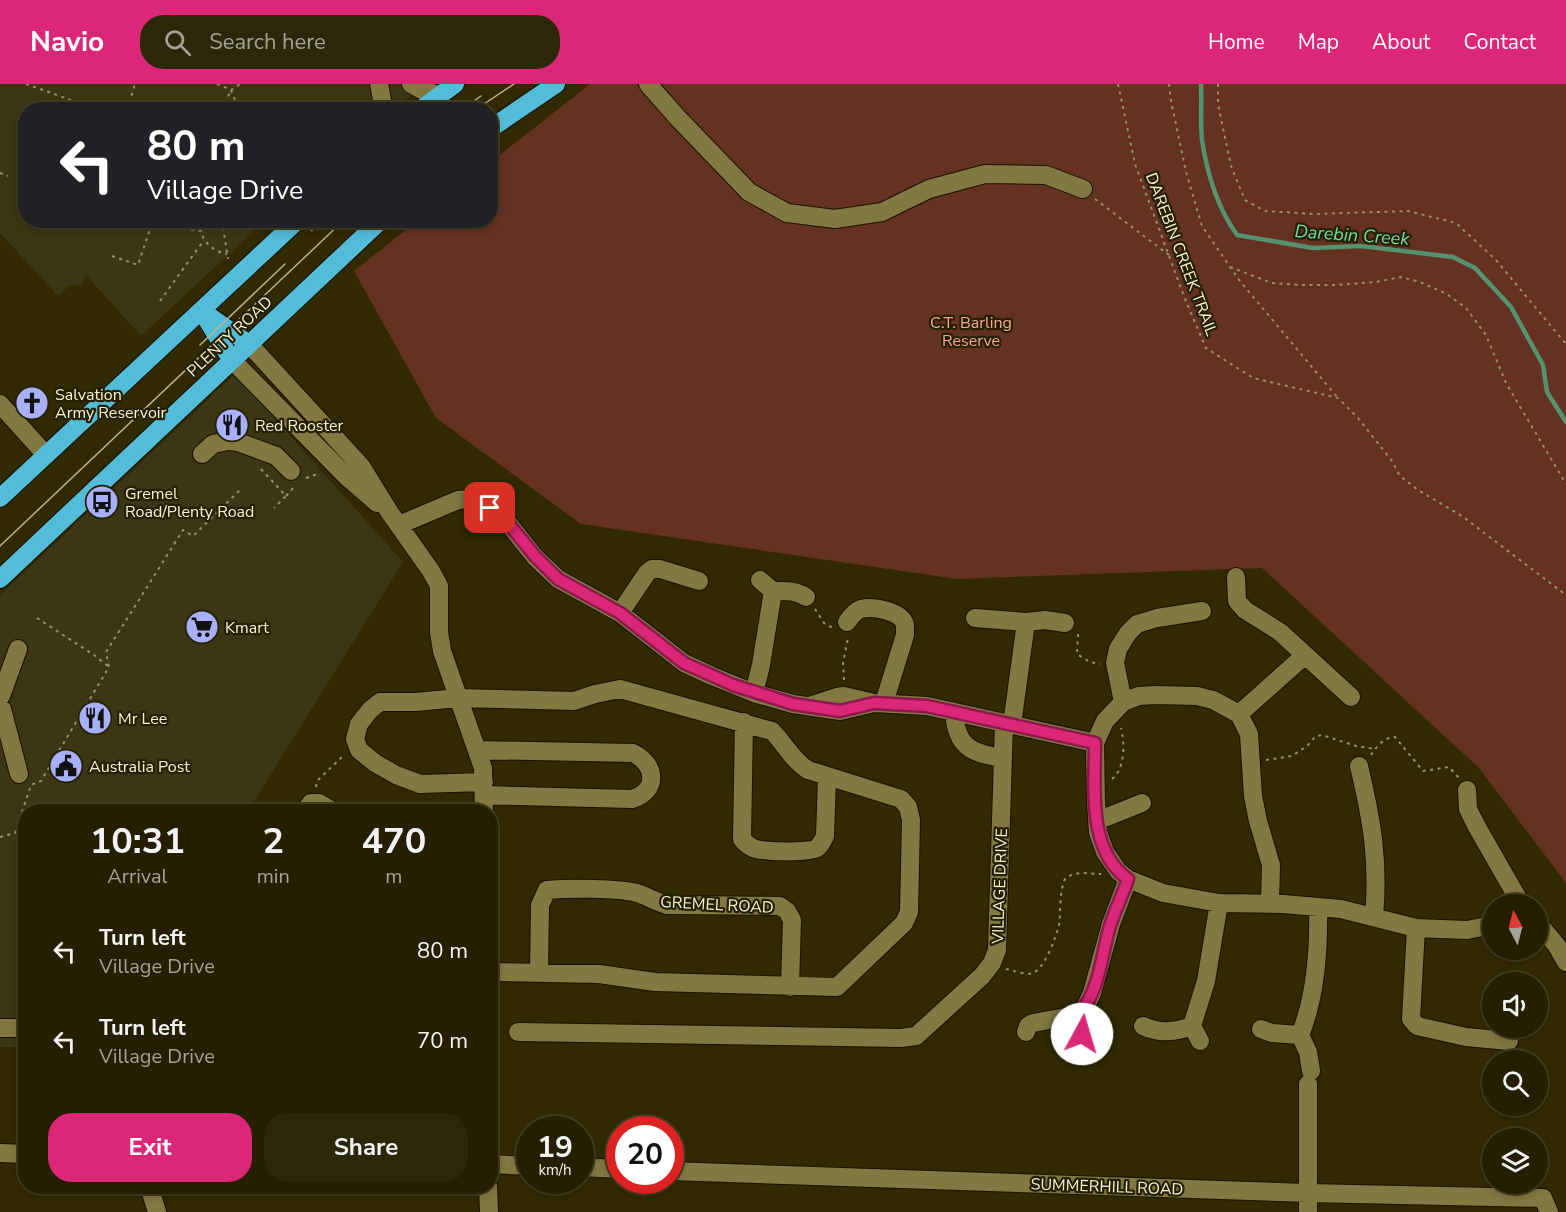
<!DOCTYPE html>
<html lang="en">
<head>
<meta charset="utf-8">
<style>
	body { margin:0; font-family:"Nunito Sans",sans-serif; background:#2d270a; color:#f1f3f6; height:100vh; display:flex; flex-direction:column; font-size:22px; white-space:nowrap }
	* { box-sizing:border-box; margin:0 }
	p { font-size:20px; color:#a3a299 }
	.icon { flex:none; width:33px; height:33px; fill:none; stroke:currentColor; stroke-width:2; stroke-linecap:round; stroke-linejoin:round }
	.map { position:relative; flex:1; overflow:hidden }
	.sheet { position:absolute; left:18px; top:720px; width:480px; height:390px; display:flex; flex-direction:column; background:#251f00; border-radius:24px; box-shadow:0 3px 9px #0003,0 0 0 2px #423d22 }
	.sheet>* { flex:none }
	.hud { position:absolute; left:18px; top:18px; width:480px; height:126px; border-radius:24px; box-shadow:0 3px 9px #0003,0 0 0 2px #423d22; background:#202124; color:#fff; overflow:hidden }
	.needle { width:39px; rotate:353deg }
	.controls { position:absolute; left:1482px; top:810px; display:grid; gap:12px }
	.controls a { display:grid; place-items:center; width:66px; height:66px; border-radius:50%; background:#251f00; box-shadow:0 3px 9px #0003,0 0 0 2px #423d22; font-size:30px }
	.speed { position:absolute; left:516px; top:1032px; display:flex; gap:12px; font-size:30px; font-weight:700; text-align:center }
	.speed>* { display:grid; place-content:center; width:78px; height:78px; border-radius:50%; background:#251f00; box-shadow:0 3px 9px #0003,0 0 0 2px #423d22; line-height:1 }
	.speed small { font-size:15px; font-weight:400 }
	.speed .limit { border:9px solid #d22; background:#fff; color:#111 }
	.pin { position:absolute; display:grid; place-items:center; width:51px; height:51px; color:#fff; margin:-26px; border-radius:12px; box-shadow:0 3px 9px #0006 }
	.me { position:absolute; width:66px; margin:-33px; rotate:6deg; stroke-linejoin:round; filter:drop-shadow(0 0 4px #0008) }
	.turn { display:flex; align-items:center; gap:21px; height:126px; padding:0 30px; font-size:27px }
	.turn .icon { width:78px; height:78px; stroke-width:2.5 }
	.turn b { display:block; font-size:42px; line-height:51px }
	.eta { display:flex; justify-content:space-evenly; align-items:center; height:102px; text-align:center }
	.eta b { font-size:36px; font-weight:700; line-height:42px }
	.cta { display:flex; gap:12px; margin-top:auto; padding:12px 30px }
	.cta a { flex:1; height:69px; border-radius:24px; background:#db2777; color:#fff; font-size:24px; font-weight:700; line-height:69px; text-align:center }
	.cta a+a { background:#2d270a; color:#f1f3f6 }
	ul { padding:0; list-style:none }
	li { display:flex; align-items:center; gap:18px; height:90px; padding:0 30px }
	li div { flex:1 }
	li b { display:block; font-size:22px }
	li em { font-style:normal }
	header { display:flex; align-items:center; gap:36px; box-sizing:border-box; height:84px; padding:0 30px; background:#db2777; color:#fff }
	header strong { font-size:28px }
	nav { display:flex; gap:33px; margin-inline-start:auto; font-size:21px }
	.search { width:420px; height:54px; background:#2d270a; display:flex; align-items:center; gap:15px; box-sizing:border-box; padding:0 21px; border-radius:24px; color:#a3a299; font-size:22px }
	.map>svg:first-child { display:block }
	.built { fill:#3c3614 }
	.green { fill:#653120 }
	.lines { fill:none; stroke-linecap:round; stroke-linejoin:round }
	.stream { stroke:#55926f; stroke-width:4.5 }
	.minor-casing { stroke:#171200; stroke-width:20 }
	.highway-casing { stroke:#171200; stroke-width:20 }
	.path { stroke:#96906d; stroke-width:2; stroke-dasharray:3 4.5; stroke-linecap:butt }
	.minor { stroke:#827841; stroke-width:18 }
	.highway { stroke:#53bcd8; stroke-width:18 }
	.tram { stroke:#b9b392; stroke-width:1.5 }
	.route-casing { stroke:#8e194d; stroke-width:15 }
	.route { stroke:#db2777; stroke-width:10 }
	.labels { text-anchor:middle; stroke-width:4.5; stroke-linejoin:round; paint-order:stroke }
	.street-label { font-size:16px; fill:#f7f2d5; stroke:#252003 }
	.park-label { font-size:16px; fill:#fba98e; stroke:#252003 }
	.poi-label { font-size:16px; fill:#f7f2d5; stroke:#252003; text-anchor:start }
	.water-label { font-size:18px; font-style:italic; fill:#70dda4; stroke:#252003 }
</style>
</head>
<body>
<header>
<strong>Navio</strong>
<div class="search"><svg class="icon" aria-label="search" viewBox="0 0 24 24"><circle cx="10" cy="10" r="6"/><path d="M15 15l6 6"/></svg>Search here</div>
<nav><a>Home</a><a>Map</a><a>About</a><a>Contact</a></nav>
</header>
<div class="map">
<svg width="1566" height="1128" viewBox="0 0 1566 1128">
	<rect width="100%" height="100%" fill="#312900"/>
	<path class="built" d="M0,0h428l-36,25 -366,1v110l239,1 -124,115 -55,-61 -4,11 -12,-1 -12,11 -58,-63z
		M235,290l168,188 -155,249 -222,1 -1,235h-25v-452z"/>
	<path class="green" d="M590,0h976v799l-87,-115 -217,-200 -305,11 -376,-55 -145,-106 -82,-147 63,-50 73,-1 1,-58z"/>
	<g class="lines">
		<path class="stream" d="M1201,0c1,18 -1,38 1,56 5,33 15,67 35,95l76,13 48,-2 92,11 22,11 36,39 32,58 4,27 19,30"/>
		<defs>
			<path id="minor" d="M379,0l5,26
				M411,0l13,7 15,4
				M648,0l29,33 72,75 38,21 48,6 47,-7 47,-23 56,-15 61,1 37,14
				M249,260l112,122 29,47 41,58 8,15v46l3,19 41,117 1,44
				M231,275l116,118 30,26
				M0,320l46,51
				M202,370l11,-10 15,-3 10,1 38,14 15,15
				M399,441l59,-25 12,-1 11,3 27,21 27,34 23,22 62,34 64,50 28,13 42,17 39,11 47,7 34,-8
				M1236,493l1,24 8,9 35,22 71,65
				M760,496l13,11c13,0 22,-1 33,6
				M620,529l27,-40 5,-4h8l39,12
				M975,534l51,4 19,-2 20,3
				M847,538c4,-6 8,-11 14,-13 12,-3 41,2 44,16 0,1 0,9 0,10l-21,68
				M754,609l7,-28 12,-74
				M1,612l17,-47
				M1123,618l-8,-39 3,-14 10,-16 9,-9 20,-6 45,-7
				M812,621l25,-8 7,-1 30,7 53,3 168,37
				M2,625l17,65
				M954,628c2,34 17,42 49,46
				M1239,630l65,-58
				M744,638l-2,117c3,4 7,7 11,9 9,4 57,5 64,0 4,-3 6,-8 8,-12l2,-58
				M1012,641l14,-103
				M477,666l156,3c23,11 26,38 -1,46l-148,-4
				M1359,682c13,55 20,95 15,151
				M484,698l-64,2 -24,-9 -21,-12 -16,-13 -4,-11 4,-15 11,-14 10,-8h36l42,-4 116,3 21,-7 25,-5 152,42c13,13 20,29 36,39l93,29 7,8 3,13 -2,92 -5,11 -67,64 -182,-5 -56,-8 -102,-2 -7,-3
				M1467,706l1,19 9,18 44,77
				M304,728l7,-9h8l15,9
				M1097,734l10,-1 35,-14
				M1270,819l1,-38 -13,-44 -5,-25 -4,-62 -10,-20 -26,-14 -16,-4 -42,-1 -16,1 -16,6 -18,19 -10,22 1,58 2,31 7,20 13,19 10,8 35,14 56,10 64,1 58,5 75,19 51,2 25,-5
				M1538,839l19,23 9,16
				M1416,844l-5,91 6,7 49,11 43,4
				M539,889l1,-68 7,-15c21,-2 71,-2 90,3 10,3 19,9 30,12l113,1 7,5 5,9 -2,67
				M1077,931l5,19
				M1143,942c17,8 32,6 49,0l8,15
				M1192,942l14,-45 13,-78
				M0,944h26
				M1261,945l11,4 28,2 8,17 3,19
				M518,948l383,6 15,-2 66,-60 10,-13 5,-13 7,-227
				M1026,948l2,-6 5,-3 44,-8 8,-7 7,-15 19,-69 17,-45
				M1300,951c16,-39 19,-86 18,-128
				M0,1069l26,1
				M490,1080l40,2
				M580,1083l40,2
				M670,1087l638,22 235,5 6,14
				M149,1102l8,26
				M488,1102l1,26
				M1308,1128v-128"/>
			<path id="highway" d="M420,26l35,-26
				M490,45l66,-45
				M202,227l47,33
				M206,234l25,41
				M0,414l298,-278
				M0,495l381,-359"/>
		</defs>
		<use href="#minor" class="minor-casing"/>
		<use href="#highway" class="highway-casing"/>
		<path class="path" d="M26,0l73,26
			M217,0l14,6 9,-6
			M1118,0l17,80 50,135 21,49 47,30 85,20 20,20 34,43 8,15 18,14 44,26 104,79
			M1169,0l2,17 15,71 16,54 37,54 99,118
			M1218,0v20l13,62 14,34 20,11 49,3 94,-3 48,12 40,37 70,84
			M231,6l8,20
			M127,26l8,-26
			M222,26l9,-20
			M256,26l2,-3 5,3
			M0,89l8,3
			M1095,115l74,56
			M171,136l16,9 14,2c2,12 14,21 26,23
			M222,136l6,39
			M345,145l9,-9
			M202,146l11,-10
			M311,147l11,-11
			M112,172l26,9 15,-45
			M1230,183l42,16 30,2h34l40,-3 25,-5 19,5 27,12 19,14 20,27 20,48 60,101
			M160,217l44,-61
			M261,385l25,27 -12,12
			M306,394l14,-5
			M286,412l8,-9
			M815,525l9,14 9,5
			M37,534l57,37 15,12
			M1078,550l-1,20 13,8 10,2
			M844,596l-1,-17 5,-25
			M1371,671c5,-8 13,-18 24,-18l28,34 26,-4 10,11
			M1266,676l26,-4 15,-10 9,-10 6,-1 34,11 19,3
			M1112,695c13,-10 13,-36 9,-51
			M316,703l1,-6 26,-25
			M0,753l15,-4 16,-48 10,-4 68,-114 -3,-15 77,-122 10,6 47,-46
			M1006,885c7,1 20,7 27,4 12,-5 23,-36 26,-48 2,-15 0,-32 6,-46 10,-9 24,-5 36,-5"/>
		<use href="#minor" class="minor"/>
		<use href="#highway" class="highway"/>
		<path class="tram" d="M461,26l20,-14
			M475,26l39,-26
			M200,261l85,-81
			M0,462l344,-326"/>
	</g>
	<g class="lines">
		<defs>
			<path id="route" d="M490,424l18,15 27,33 23,23 62,34 64,50 49,22 60,19 47,7 34,-8 53,3 168,37c0,45 -8,107 33,136 -5,15 -12,29 -17,44 -10,29 -10,70 -34,92l5,19"/>
		</defs>
		<use href="#route" class="route-casing"/>
		<use href="#route" class="route"/>
	</g>
	<defs>
		<symbol id="church-disc" viewBox="-11 -11 22 22"><circle r="9.5" fill="#a8b0fc" stroke="#252003"/><path d="M-1.2-6h2.4v3.5h3.3v2.4h-3.3V6h-2.4V-.1h-3.3v-2.4h3.3Z" fill="#111"/></symbol>
		<symbol id="restaurant-disc" viewBox="-11 -11 22 22"><circle r="9.5" fill="#a8b0fc" stroke="#252003"/><path d="M-5-6h1v4h1v-4h1v4h1v-4h1v5L-1.5 .5V6h-2V.5L-5-1ZM5-6V6H3V1.5H1.5Q1.5-4 5-6Z" fill="#111"/></symbol>
		<symbol id="bus-disc" viewBox="-11 -11 22 22"><circle r="9.5" fill="#a8b0fc" stroke="#252003"/><path d="M-5-6H5V4H4V6H2V4H-2V6H-4V4H-5ZM-3.5-4V0h7V-4ZM-3.5 1.2v1.5H-2V1.2ZM2 1.2v1.5H3.5V1.2Z" fill="#111"/></symbol>
		<symbol id="supermarket-disc" viewBox="-11 -11 22 22"><circle r="9.5" fill="#a8b0fc" stroke="#252003"/><path d="M-6-5.5h2.5l.6 2H6L4.5 2H-2.5L-4.4-4H-6ZM-1.5 3.2a1.3 1.3 0 1 0 .1 0ZM3 3.2a1.3 1.3 0 1 0 .1 0Z" fill="#111"/></symbol>
		<symbol id="civic-disc" viewBox="-11 -11 22 22"><circle r="9.5" fill="#a8b0fc" stroke="#252003"/><path d="M-.6-6.5H3V-4.5H.6V-3L4-1V1h2V6H-6V1h2V-1L-.6-3ZM-1.2 2.5V6h2.4V2.5Z" fill="#111"/></symbol>
	</defs>
	<g fill-rule="evenodd">
		<use href="#church-disc" x="13" y="300" width="38" height="38"/>
		<use href="#restaurant-disc" x="213" y="322" width="38" height="38"/>
		<use href="#bus-disc" x="83" y="399" width="38" height="38"/>
		<use href="#supermarket-disc" x="183" y="524" width="38" height="38"/>
		<use href="#restaurant-disc" x="76" y="615" width="38" height="38"/>
		<use href="#civic-disc" x="47" y="663" width="38" height="38"/>
	</g>
	<g class="labels">
		<g class="street-label">
			<text transform="translate(1182 170) rotate(69)" y="6">DAREBIN CREEK TRAIL</text>
			<text transform="translate(229 252) rotate(-43)" y="6">PLENTY ROAD</text>
			<text transform="translate(999 802) rotate(-88)" y="6">VILLAGE DRIVE</text>
			<text transform="translate(717 820) rotate(3)" y="6">GREMEL ROAD</text>
			<text transform="translate(1107 1102) rotate(2)" y="6">SUMMERHILL ROAD</text>
		</g>
		<g class="park-label">
			<text x="971" y="244">C.T. Barling<tspan x="971" dy="18">Reserve</tspan></text>
		</g>
		<g class="poi-label">
			<text x="55" y="316">Salvation<tspan x="55" dy="18">Army Reservoir</tspan></text>
			<text x="255" y="347">Red Rooster</text>
			<text x="125" y="415">Gremel<tspan x="125" dy="18">Road/Plenty Road</tspan></text>
			<text x="225" y="549">Kmart</text>
			<text x="118" y="640">Mr Lee</text>
			<text x="89" y="688">Australia Post</text>
		</g>
		<g class="water-label">
			<text transform="translate(1352 151) rotate(4)" y="6">Darebin Creek</text>
		</g>
	</g>
</svg>
<div class="controls">
<a><svg class="needle" viewBox="-14 -14 28 28"><path d="M0-13l5 13h-10z" fill="#e53935"/><path d="M0 13l5-13h-10z" fill="#a3a299"/></svg></a>
<a><svg class="icon" aria-label="sound" viewBox="0 0 24 24"><path d="M4 9h4l5-4v14l-5-4H4zM17 9q2 3 0 6"/></svg></a>
<a><svg class="icon" aria-label="search" viewBox="0 0 24 24"><circle cx="10" cy="10" r="6"/><path d="M15 15l6 6"/></svg></a>
<a><svg class="icon" aria-label="layers" viewBox="0 0 24 24"><path d="M12 4l9 5-9 5-9-5zM3 14l9 5 9-5"/></svg></a>
</div>
<div class="speed"><div>19<small>km/h</small></div><div class="limit">20</div></div>
<div class="pin" style="left:490px;top:424px;background:#d93025"><svg class="icon" aria-label="arrive" viewBox="0 0 24 24"><path d="M6 21V4h12l-3 4 3 4H6"/></svg></div>
<svg class="me" style="left:1082px;top:950px" viewBox="-20 -20 40 40"><circle r="19" fill="#fff"/><path d="M0-13L10 11 0 6-10 11z" fill="#db2777"/></svg>
<div class="hud">
<div class="turn"><svg class="icon" aria-label="left" viewBox="0 0 24 24"><path d="M17 20v-9H6M10 6l-5 5 5 5"/></svg><div><b>80 m</b>Village Drive</div></div>
</div>
<section class="sheet">
<div class="eta">
<div><b>10:31</b><p>Arrival</p></div>
<div><b>2</b><p>min</p></div>
<div><b>470</b><p>m</p></div>
</div>
<ul>
<li><svg class="icon" aria-label="left" viewBox="0 0 24 24"><path d="M17 20v-9H6M10 6l-5 5 5 5"/></svg><div><b>Turn left</b><p>Village Drive</p></div><em>80 m</em></li>
<li><svg class="icon" aria-label="left" viewBox="0 0 24 24"><path d="M17 20v-9H6M10 6l-5 5 5 5"/></svg><div><b>Turn left</b><p>Village Drive</p></div><em>70 m</em></li>
</ul>
<div class="cta"><a>Exit</a><a>Share</a></div>
</section>
</div>
</body>
</html>
